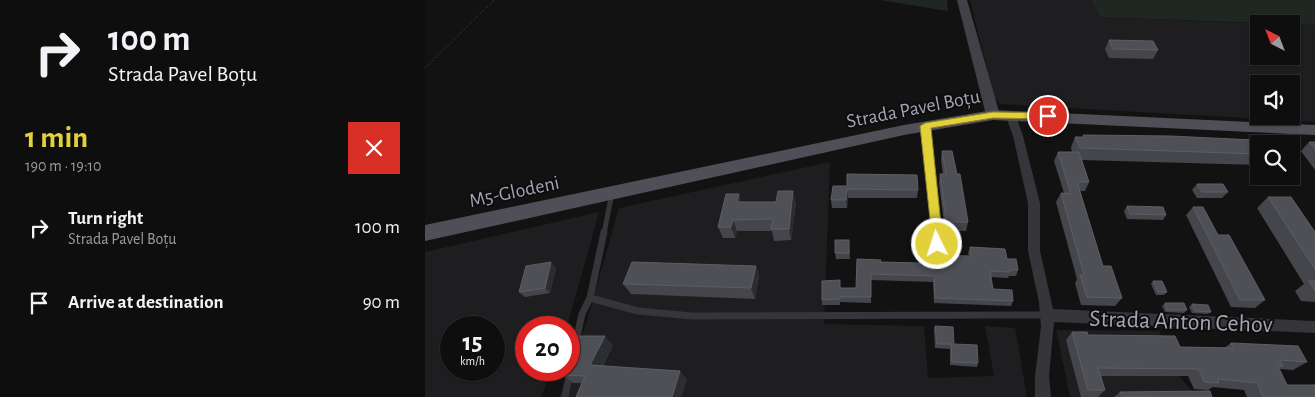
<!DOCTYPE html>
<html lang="en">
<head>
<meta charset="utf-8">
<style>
	body { margin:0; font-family:"Alegreya Sans",sans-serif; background:#171717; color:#f1f3f6; height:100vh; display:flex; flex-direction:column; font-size:19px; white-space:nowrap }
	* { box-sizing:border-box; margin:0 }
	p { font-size:16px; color:#9b9c9e }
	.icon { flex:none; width:28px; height:28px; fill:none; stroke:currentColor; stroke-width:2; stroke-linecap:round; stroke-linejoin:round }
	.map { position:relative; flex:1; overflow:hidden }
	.panel { display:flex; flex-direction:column; background:#0e0e0e; width:425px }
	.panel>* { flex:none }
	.hud { background:#0e0e0e; color:#f1f3f6; overflow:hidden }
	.needle { width:32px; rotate:318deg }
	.fabs { position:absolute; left:825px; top:15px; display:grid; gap:10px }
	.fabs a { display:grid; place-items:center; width:50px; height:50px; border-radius:0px; background:#0e0e0e; box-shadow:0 1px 4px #0004,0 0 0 1px #2e2e2e; font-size:25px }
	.speed { position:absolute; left:15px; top:316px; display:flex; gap:10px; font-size:25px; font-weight:700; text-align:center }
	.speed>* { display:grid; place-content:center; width:65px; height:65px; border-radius:50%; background:#0e0e0e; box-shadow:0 1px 4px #0004,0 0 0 1px #2e2e2e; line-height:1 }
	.speed small { font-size:12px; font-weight:400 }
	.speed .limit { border:8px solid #d22; background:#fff; color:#111 }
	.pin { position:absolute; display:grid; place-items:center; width:42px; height:42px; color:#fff; margin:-21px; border:2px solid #fff; border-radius:50%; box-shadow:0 1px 5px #0007 }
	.me { position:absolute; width:55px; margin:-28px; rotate:356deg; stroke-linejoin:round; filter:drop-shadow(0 0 4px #0008) }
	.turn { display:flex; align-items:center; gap:18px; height:105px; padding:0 25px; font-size:22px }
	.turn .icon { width:65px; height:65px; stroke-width:2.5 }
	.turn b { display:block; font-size:35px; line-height:42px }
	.round { display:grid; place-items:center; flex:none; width:52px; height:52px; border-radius:0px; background:#171717 }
	.head { display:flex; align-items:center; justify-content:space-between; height:85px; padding:0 25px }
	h1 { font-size:30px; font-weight:700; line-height:38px; color:#e2d13b }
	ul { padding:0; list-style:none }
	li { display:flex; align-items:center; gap:15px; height:75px; padding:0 25px }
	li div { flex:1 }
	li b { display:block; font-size:19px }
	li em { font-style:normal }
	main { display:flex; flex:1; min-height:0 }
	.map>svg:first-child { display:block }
	.built { fill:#1e1e20; fill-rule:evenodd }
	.green { fill:#202723 }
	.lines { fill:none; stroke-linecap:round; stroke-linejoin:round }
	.path { stroke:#39393f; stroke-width:1; stroke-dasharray:2 2.5; stroke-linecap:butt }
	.lane-far1 { stroke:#35353a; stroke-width:5 }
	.lane { stroke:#35353a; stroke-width:7 }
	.street { fill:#35353a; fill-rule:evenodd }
	.secondary { fill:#414148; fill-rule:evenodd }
	.primary { fill:#504f57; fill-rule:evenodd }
	.wall { fill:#45464b }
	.shaded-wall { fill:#2c2d30 }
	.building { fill:#4f5056; stroke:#5d5e65 }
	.route { fill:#e2d13b; stroke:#938826 }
	.labels { text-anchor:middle; stroke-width:4; stroke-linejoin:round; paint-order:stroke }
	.street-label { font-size:20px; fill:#a4a5b3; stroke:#0d0d0e }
	.near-street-label { font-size:24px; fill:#a4a5b3; stroke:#0d0d0e }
</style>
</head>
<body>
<main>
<section class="panel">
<div class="hud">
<div class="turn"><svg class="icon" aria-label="right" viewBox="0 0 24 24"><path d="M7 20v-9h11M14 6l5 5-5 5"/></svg><div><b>100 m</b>Strada Pavel Boțu</div></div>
</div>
<div class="head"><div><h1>1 min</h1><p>190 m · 19:10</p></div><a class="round" style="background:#d93025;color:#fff"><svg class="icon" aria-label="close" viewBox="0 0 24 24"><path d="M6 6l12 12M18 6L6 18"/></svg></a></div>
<ul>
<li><svg class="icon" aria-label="right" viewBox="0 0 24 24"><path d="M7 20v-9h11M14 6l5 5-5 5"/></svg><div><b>Turn right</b><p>Strada Pavel Boțu</p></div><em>100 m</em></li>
<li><svg class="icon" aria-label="arrive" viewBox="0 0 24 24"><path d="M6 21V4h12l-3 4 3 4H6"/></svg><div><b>Arrive at destination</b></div><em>90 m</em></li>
</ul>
</section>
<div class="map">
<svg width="890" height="397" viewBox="0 0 890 397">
	<rect width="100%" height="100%" fill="#121213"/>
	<path class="built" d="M545,0h121l9,17 170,7h-11v32h32v-31h24v97l-315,-18 -6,-7zM834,84h32v32h-32z
		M405,162l-6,162 100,2 4,52 66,-2 -9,-50 30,2 12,69h-468l28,-76 32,-113z
		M174,212l-32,115 -41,1v42h26l-11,27h-116v-145zM26,328h43v42h-43z
		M631,330l103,1 19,44 20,22h-128z"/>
	<path class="green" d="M455,0h67l1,11z
		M666,0h224v25l-215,-8z"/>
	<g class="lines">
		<path class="path" d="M0,68l69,-68"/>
		<path class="lane-far1" d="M500,126l12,107
			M179,233l8,-40"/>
		<path class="lane" d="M493,248l15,-1 5,-6 -1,-9
			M165,298l48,13 54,5 355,-1
			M151,341l6,-27 8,-16 14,-66
			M140,397l5,-25"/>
		<path class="street" d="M585,111l5,3 8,22 17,67v48l13,58 262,12v12l-261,-11 -5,54 2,21h-16v-21l6,-49 -2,-25 -11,-51v-48l-15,-67 -8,-22z"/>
		<path class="secondary" d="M532,0h10l33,115 -2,3h-10l-2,-3z"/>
		<path class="primary" d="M568,110l322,15v10l-322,-15 -89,15 -479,106v-16l479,-100z"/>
	</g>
	<path class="wall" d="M684,40l49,10 -5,9 -44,-1 -4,-9z
		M658,135l176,9v21l-178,-5 8,22 -4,9h-5l23,75 19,32 -7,8 -34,-1 -6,-22 2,-4 -21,-77 5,-9h3l-10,-32 4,-9h14l-1,-5 4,-10h8z
		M884,142h6v28l-14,-19z
		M517,151l15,23 11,48 -2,9h-21l-6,-48 1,-9h3l-2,-14z
		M772,184l31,8 -6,6h-25l-5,-8z
		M408,186l85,4 -1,8h-69l-1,10h-15l-1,-8z
		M843,197l47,35v70l-14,-1 -6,-10 9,-7 -47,-76z
		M316,202l55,1 -5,37 -17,1 -2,-10h-35l-2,7h-12l-5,-11z
		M702,206l39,9 -3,5 -36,-1 -3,-8z
		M768,207l25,28 47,65 -10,8 -24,-1 -45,-92z
		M424,240l1,19h-14l-1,-6z
		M545,247l37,12 11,11 -2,6h-7l-1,2 -17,-1 2,12 20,12 -2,5 -77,-3 -1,-21 -62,-2v23l-31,-1v3h-18v-5l18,-12h16l24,-26 39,1 1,-8 49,1 -1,-3z
		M331,266l3,10 -4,23 -124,-5 -8,-10z
		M131,268l-6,25 -25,4 -6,-5z
		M728,281l14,11 -3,3h-8l-5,-11z
		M740,303l22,7 -3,3 -19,-1 -3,-6z
		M767,304l19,8 -4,2 -15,-1 -3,-6z
		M510,326l19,18 24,19 -1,4 -27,-2v-16l-15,-1 -1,-18z
		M647,332l16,3 92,12 44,1 7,-5 76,19 -14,8 -14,-1 8,16 28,12h-68l-3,-7 -31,-3 -5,3 -14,-1 -6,-13h-87l4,14 -7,7h-17l-15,-57z
		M188,345l-10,21 84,13 -6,18h-105l6,-14h-9l-11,-8z
		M695,392l92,5h-98z"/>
	<path class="shaded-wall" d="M422,189l1,9 -1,10 -1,-8z
		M368,191l3,12 -5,37 -2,-11z
		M314,194l4,12 -6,-4z
		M308,220l4,11 -2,7 -4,-11z
		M126,262l5,6 -6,25 -5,-5z
		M331,266l3,10 -4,23 -4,-11z
		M180,336l8,9 -14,28 -9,-8z
		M255,371l7,8 -6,18h-9z"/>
	<path class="building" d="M684,40l44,1 5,9 -45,-1z
		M658,135l87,1 105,5 2,3h-18v10l-179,-6 -5,-11h9z
		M884,142h6v7z
		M517,151h10l5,23h3l8,48h-22l-6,-48h6z
		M633,152h21l10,30h-12l26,84h8l11,32 -35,-1 -7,-22h4l-23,-82 10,1z
		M422,174l70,1 1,15 -71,-1 -1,11h-15l2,-14h14z
		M772,184h26l5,8h-26z
		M353,191h15l-4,38h-18l2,-10 -40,1 -2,7h-13l8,-33h13l-2,8h39z
		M843,197h23l24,35v37z
		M702,206l36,1 3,8 -36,-1z
		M768,207h10l15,28h11l36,65h-25z
		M410,240h14v13h-14z
		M545,247l35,2 2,10h9l2,11h-8v2l-20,-1 3,18 19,1 1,11 -78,-3 -1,-22 -63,-2v23h-31v2l-18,1v-19l18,-1v8h16l1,-29 24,1 -1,2 40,1v-8l51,1z
		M126,262l-6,26 -26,4 7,-26z
		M207,262l124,4 -5,22 -128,-4z
		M728,281h9l5,11h-9z
		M884,281h6v10z
		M740,303h19l3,7h-20z
		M767,304l16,1 3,7 -16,-1z
		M510,326l18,1 1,17 23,1 1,18 -26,-1 -1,-18h-14z
		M647,332h15l1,3 87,1 5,11 53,1 -2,-5 67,3 9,16 -27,-2 3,6h-5l9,19h28v12h-52l-6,-14 -40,-4 2,4 -15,-1 -5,-13 -101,-1 7,22h-17z
		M150,336h30l-15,29 90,6 -8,26h-96l9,-21 -23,-1 2,-5h5v-21z
		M785,391l2,6h-90l-2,-5z"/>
	<path class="route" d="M568,112l55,1 5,3 -5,3 -55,-1 -62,10 12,116 -2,3h-8l-13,-121 5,-3z"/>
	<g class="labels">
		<g class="street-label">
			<text transform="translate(488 108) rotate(-11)" y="7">Strada Pavel Boțu</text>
			<text transform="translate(89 191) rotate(-12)" y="7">M5-Glodeni</text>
		</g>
		<g class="near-street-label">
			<text transform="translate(756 321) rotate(2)" y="8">Strada Anton Cehov</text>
		</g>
	</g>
</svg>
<div class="fabs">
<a><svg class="needle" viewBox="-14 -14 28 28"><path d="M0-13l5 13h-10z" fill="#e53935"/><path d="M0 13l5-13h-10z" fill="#9b9c9e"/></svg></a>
<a><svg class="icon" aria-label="sound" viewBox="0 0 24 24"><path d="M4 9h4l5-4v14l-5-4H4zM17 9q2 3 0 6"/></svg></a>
<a><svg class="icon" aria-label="search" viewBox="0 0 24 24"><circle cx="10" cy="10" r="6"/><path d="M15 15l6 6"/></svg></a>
</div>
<div class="speed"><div>15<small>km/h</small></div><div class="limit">20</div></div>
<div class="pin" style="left:623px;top:116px;background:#d93025"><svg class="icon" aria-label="arrive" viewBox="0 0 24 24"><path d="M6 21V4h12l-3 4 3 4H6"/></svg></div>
<svg class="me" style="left:512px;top:244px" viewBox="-20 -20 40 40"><circle r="17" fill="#e2d13b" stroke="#fff" stroke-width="3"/><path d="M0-11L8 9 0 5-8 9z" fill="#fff"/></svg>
</div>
</main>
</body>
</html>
